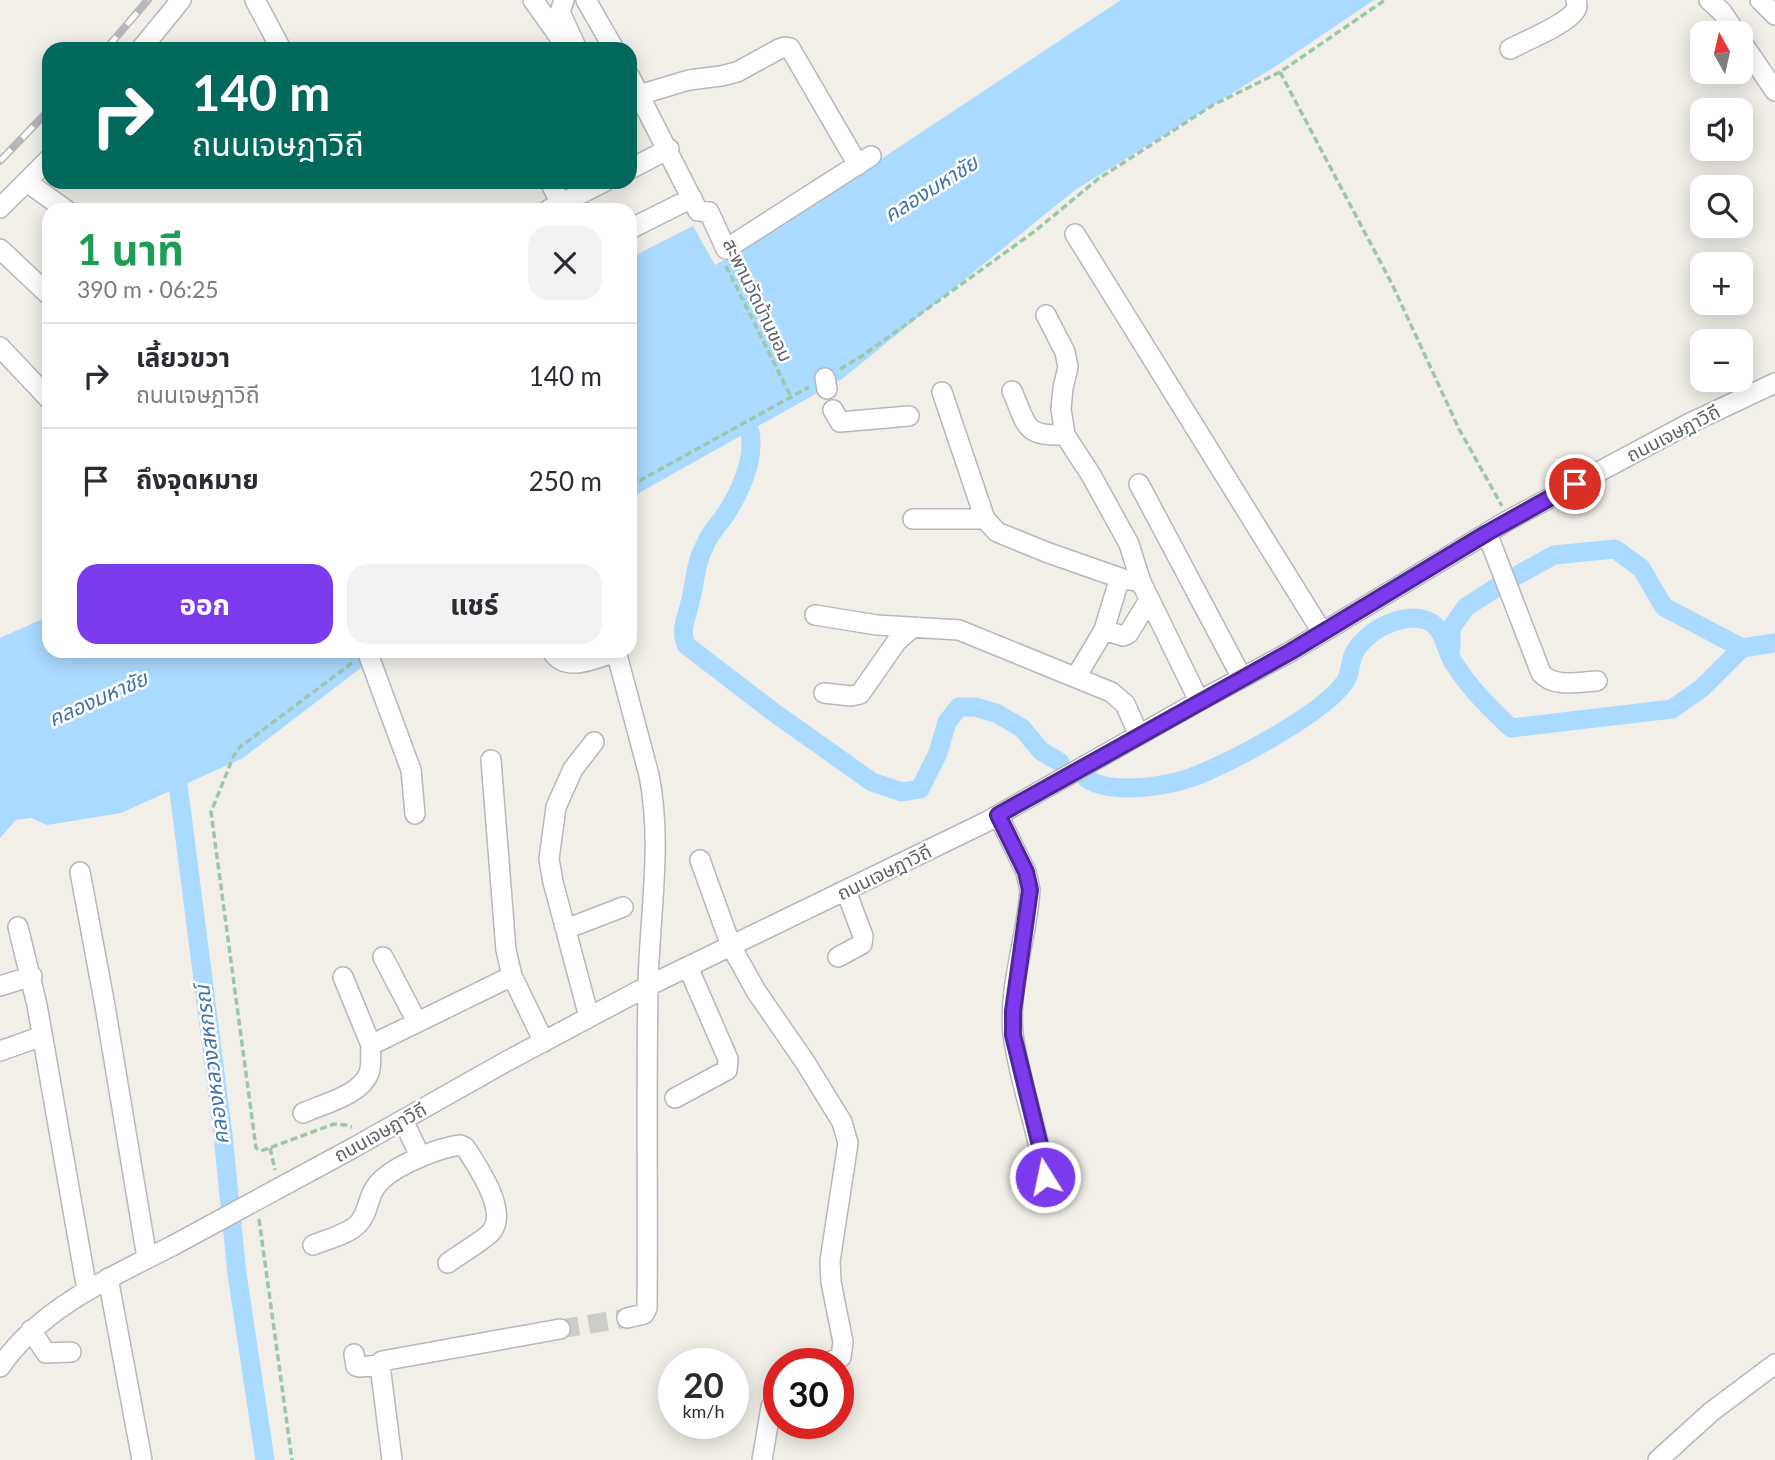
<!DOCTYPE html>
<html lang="th">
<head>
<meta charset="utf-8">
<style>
	body { margin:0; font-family:Lato,"Noto Sans Thai",sans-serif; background:#f2f2f3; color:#2b2b33; height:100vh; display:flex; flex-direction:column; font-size:26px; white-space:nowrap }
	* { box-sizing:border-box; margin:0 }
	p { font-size:23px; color:#7c7c81 }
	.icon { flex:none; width:38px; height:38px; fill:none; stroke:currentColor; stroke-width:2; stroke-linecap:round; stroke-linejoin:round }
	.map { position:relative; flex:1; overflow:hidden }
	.details { position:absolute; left:42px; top:203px; width:595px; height:455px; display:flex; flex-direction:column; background:#fff; border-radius:21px; box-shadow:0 4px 18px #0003 }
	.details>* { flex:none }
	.guide { position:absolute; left:42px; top:42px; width:595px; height:147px; border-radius:21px; box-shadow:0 4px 18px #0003; background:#00695c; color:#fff; overflow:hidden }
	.needle { width:46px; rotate:352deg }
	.fabs { position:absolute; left:1690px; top:21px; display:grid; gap:14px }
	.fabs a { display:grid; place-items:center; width:63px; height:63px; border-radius:14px; background:#fff; box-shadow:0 4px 18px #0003; font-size:35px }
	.speed { position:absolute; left:658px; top:1348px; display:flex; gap:14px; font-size:35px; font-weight:700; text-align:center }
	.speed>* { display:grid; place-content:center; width:91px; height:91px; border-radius:50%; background:#fff; box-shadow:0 4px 18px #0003; line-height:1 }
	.speed small { font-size:18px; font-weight:400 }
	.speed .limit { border:10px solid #d22; background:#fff; color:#111 }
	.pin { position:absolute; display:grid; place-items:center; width:60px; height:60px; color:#fff; margin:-30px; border:4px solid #fff; border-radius:50%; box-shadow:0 2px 7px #0007 }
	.me { position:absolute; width:77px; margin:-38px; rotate:350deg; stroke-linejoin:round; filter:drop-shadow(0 0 5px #0008) }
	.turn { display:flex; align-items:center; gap:24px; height:147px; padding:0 35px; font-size:32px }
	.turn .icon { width:91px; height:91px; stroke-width:2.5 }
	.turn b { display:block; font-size:49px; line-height:60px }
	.round { display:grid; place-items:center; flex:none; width:74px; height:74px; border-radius:21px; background:#f2f2f3 }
	.summary { display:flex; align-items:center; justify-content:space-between; height:119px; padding:0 35px }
	h1 { font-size:42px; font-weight:700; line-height:52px; color:#1e9e55 }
	.primary-button { display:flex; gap:14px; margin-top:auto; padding:14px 35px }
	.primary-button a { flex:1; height:80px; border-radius:21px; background:#7c3aed; color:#fff; font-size:28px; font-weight:700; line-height:80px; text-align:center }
	.primary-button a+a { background:#f2f2f3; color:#2b2b33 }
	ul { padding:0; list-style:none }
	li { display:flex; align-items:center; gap:21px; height:105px; padding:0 35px; border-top:2px solid #e1e1e2 }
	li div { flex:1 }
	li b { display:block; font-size:26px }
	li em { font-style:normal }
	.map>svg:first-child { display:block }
	.water { fill:#aadaff }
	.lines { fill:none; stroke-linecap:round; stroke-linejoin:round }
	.canal { stroke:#aadaff; stroke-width:19 }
	.minor-tunnel { stroke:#ccccc8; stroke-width:19; stroke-dasharray:19 10; stroke-linecap:butt }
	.minor-casing { stroke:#b5b8bc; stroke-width:22 }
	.path { stroke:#9cc7a9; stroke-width:3.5; stroke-dasharray:7 3.5; stroke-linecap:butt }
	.minor { stroke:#fff; stroke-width:19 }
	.rail-casing { stroke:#b6b7b8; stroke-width:8 }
	.rail { stroke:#fff; stroke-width:5; stroke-dasharray:16; stroke-linecap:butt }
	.minor-bridge-casing { stroke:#b5b8bc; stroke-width:22; stroke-linecap:butt }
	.minor-bridge { stroke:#fff; stroke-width:19 }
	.route-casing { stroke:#51269a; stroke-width:18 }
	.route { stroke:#7c3aed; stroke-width:12 }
	.labels { text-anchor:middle; stroke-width:5; stroke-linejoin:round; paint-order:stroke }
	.street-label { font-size:19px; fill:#5f6368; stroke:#fff }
	.water-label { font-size:21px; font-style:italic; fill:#4174aa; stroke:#fff }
</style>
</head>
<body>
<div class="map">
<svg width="1775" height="1460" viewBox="0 0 1775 1460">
	<rect width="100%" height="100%" fill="#f1efe8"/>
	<path class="water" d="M1121,0h253l-98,66 -201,124 -233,189 -212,119v-240l63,-32 22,39 38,-21z
		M49,616v35h334l-140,107 -122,55 -74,12 -16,-7 -15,2 -16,18v-200z"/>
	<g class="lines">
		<path class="canal" d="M750,432c5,28 -9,58 -24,82 -7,10 -16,19 -21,31 -10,19 -10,38 -15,58 -4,16 -10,27 -4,42l86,66 100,71 30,10 18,-3 18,-36 9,-31 12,-15h16l21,6 26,15 19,23 19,11
			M1451,649v-21l15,-21 39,-25 49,-27 61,-6 26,19 23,39 78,41 33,-5
			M175,761l48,374 14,139 28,186
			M1087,779c23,14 63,9 89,3 39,-9 139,-64 165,-95 10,-10 8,-22 13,-34 3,-6 12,-15 18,-20 12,-9 34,-18 50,-14 21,4 22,26 30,41 17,28 36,46 59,68l161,-19 30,-21 40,-40"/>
		<path class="minor-tunnel" d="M560,1329l67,-11"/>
		<defs>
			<path id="minor" d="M255,0l26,49
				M533,0l30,42
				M564,0l-4,12 17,37
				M586,0l28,49
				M1709,0l13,12 14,21
				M1760,0l15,15
				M1741,41l34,50
				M141,49l40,-49
				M1510,49c15,-8 57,-25 65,-38 3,-4 2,-7 1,-11
				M630,77l68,134 11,1 17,37 145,-93
				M639,95l50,-15 32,-4 16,-4 42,-23 6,-2 5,1 68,117
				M630,169l39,-20
				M27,182l39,28
				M550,182l11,22
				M0,208l49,-49
				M548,210l56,-28
				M630,229l62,-31
				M1075,234l247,398
				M0,249l49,46
				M1046,315l19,37 3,15 -5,21 -2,21 4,26
				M0,347l49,52
				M825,378l2,11
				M1012,391c16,36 11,45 53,44l26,40 38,69 12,38
				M942,392l43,127
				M833,410l7,12 69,-6
				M1139,484l103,194
				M913,519h72l12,13 49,20 77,27 18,3 58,119
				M1487,533l54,140c13,15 37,9 56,8
				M815,615l62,10 82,5 152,62 14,12 14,31
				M1104,630l13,-43
				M367,651l44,119 4,44
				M616,651l33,124c14,70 0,143 -1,213 -2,107 0,214 -1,320l-3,6 -17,4
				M553,653c15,20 43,5 63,-1
				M1076,677l28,-47 19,6 5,-2 21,-34
				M824,693l27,3 9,-2 37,-53 16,-14
				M491,760l15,190 6,26 32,66
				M998,815l28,57 4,18c-3,48 -22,97 -17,144 7,54 29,104 33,158
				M700,860l31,86 25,45 49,71 37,60 6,21 -18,118 1,21 12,60 -2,15 -14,6
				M80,872l25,134 42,252
				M18,927l19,78 50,285
				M566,929l57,-22
				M383,957l34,65
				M838,957l24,-13 1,-8 -17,-45
				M343,977l28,68 141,-69
				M0,986l32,-10
				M589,1017l-36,-135 -4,-23 7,-52 17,-38 21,-27
				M0,1051l42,-15
				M675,1098l52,-28 1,-11 -40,-92
				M303,1113c20,-9 58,-18 66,-40 3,-8 1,-19 2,-28
				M403,1120l17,36
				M353,1148l154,-87 141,-75 338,-164 213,-121 91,-49 217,-131 181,-97 87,-41
				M313,1245c14,-6 34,-10 45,-21 11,-11 9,-27 19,-39 14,-18 60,-37 83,-40l5,2c12,19 43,63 27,84 -7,9 -34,24 -44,32
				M108,1278l34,182
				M31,1330l15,23 25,-1
				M354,1354l2,12 3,1 21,-2
				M0,1367c41,-59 109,-89 172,-121
				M392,1460l-12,-95 2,-4 178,-32
				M762,1460l9,-53 8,-13
				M1658,1460l53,-48 64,-48"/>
		</defs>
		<use href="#minor" class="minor-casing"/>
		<path class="path" d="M1280,72l112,212 67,145 43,77
			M726,266l66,133
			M840,369l22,-13 173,-125 63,-52 115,-74 67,-33 105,-72
			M630,486l179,-99
			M352,663l-112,84 -6,8 -23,57 45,336 5,3 73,-27 12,1 6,2
			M270,1148l5,22
			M259,1219l33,241"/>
		<use href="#minor" class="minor"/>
		<defs>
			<path id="rail" d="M106,49l42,-49
				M0,161l49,-51"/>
		</defs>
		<use href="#rail" class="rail-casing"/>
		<use href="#rail" class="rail"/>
		<defs>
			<path id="minor-bridge" d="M172,1246l181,-98"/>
		</defs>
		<use href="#minor-bridge" class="minor-bridge-casing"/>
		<use href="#minor-bridge" class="minor-bridge"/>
	</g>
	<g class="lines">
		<defs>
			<path id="route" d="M1045,1177l-1,-15 -31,-127v-24l17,-121 -4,-18 -28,-57 292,-163 197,-119 88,-49"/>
		</defs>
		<use href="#route" class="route-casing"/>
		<use href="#route" class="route"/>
	</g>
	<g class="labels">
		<g class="street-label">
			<text transform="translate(758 300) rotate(64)" y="7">สะพานวัดบ้านขอม</text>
			<text transform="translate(1673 433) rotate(-27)" y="7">ถนนเจษฎาวิถี</text>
			<text transform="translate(884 872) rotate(-26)" y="7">ถนนเจษฎาวิถี</text>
			<text transform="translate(380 1132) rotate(-29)" y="7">ถนนเจษฎาวิถี</text>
		</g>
		<g class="water-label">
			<text transform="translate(931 189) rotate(-32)" y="7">คลองมหาชัย</text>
			<text transform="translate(98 699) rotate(-24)" y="7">คลองมหาชัย</text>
			<text transform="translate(212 1065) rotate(-97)" y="7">คลองหลวงสหกรณ์</text>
		</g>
	</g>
</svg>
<div class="fabs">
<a><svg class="needle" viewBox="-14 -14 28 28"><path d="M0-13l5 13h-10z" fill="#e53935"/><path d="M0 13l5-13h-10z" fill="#7c7c81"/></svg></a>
<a><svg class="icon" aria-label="sound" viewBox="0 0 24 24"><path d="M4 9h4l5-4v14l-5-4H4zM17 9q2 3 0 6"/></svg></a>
<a><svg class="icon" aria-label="search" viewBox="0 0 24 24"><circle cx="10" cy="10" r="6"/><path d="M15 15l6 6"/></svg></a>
<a>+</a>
<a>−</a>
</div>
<div class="speed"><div>20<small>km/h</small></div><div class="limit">30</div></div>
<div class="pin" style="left:1575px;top:484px;background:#d93025"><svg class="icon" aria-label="arrive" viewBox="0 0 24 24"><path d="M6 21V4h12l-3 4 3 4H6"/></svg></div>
<svg class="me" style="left:1045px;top:1177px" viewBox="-20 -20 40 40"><circle r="17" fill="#7c3aed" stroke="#fff" stroke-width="3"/><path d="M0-11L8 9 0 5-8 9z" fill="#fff"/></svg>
<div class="guide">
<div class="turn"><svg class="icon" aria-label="right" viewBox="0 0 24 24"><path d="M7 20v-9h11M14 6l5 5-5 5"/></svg><div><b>140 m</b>ถนนเจษฎาวิถี</div></div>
</div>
<section class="details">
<div class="summary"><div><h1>1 นาที</h1><p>390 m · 06:25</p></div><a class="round"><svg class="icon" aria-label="close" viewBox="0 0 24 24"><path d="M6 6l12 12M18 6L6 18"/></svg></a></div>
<ul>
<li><svg class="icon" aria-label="right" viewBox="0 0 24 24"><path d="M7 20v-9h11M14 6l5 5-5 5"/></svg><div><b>เลี้ยวขวา</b><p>ถนนเจษฎาวิถี</p></div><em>140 m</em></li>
<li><svg class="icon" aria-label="arrive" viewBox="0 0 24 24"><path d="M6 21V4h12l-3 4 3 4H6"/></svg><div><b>ถึงจุดหมาย</b></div><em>250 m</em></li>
</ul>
<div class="primary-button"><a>ออก</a><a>แชร์</a></div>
</section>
</div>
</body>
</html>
